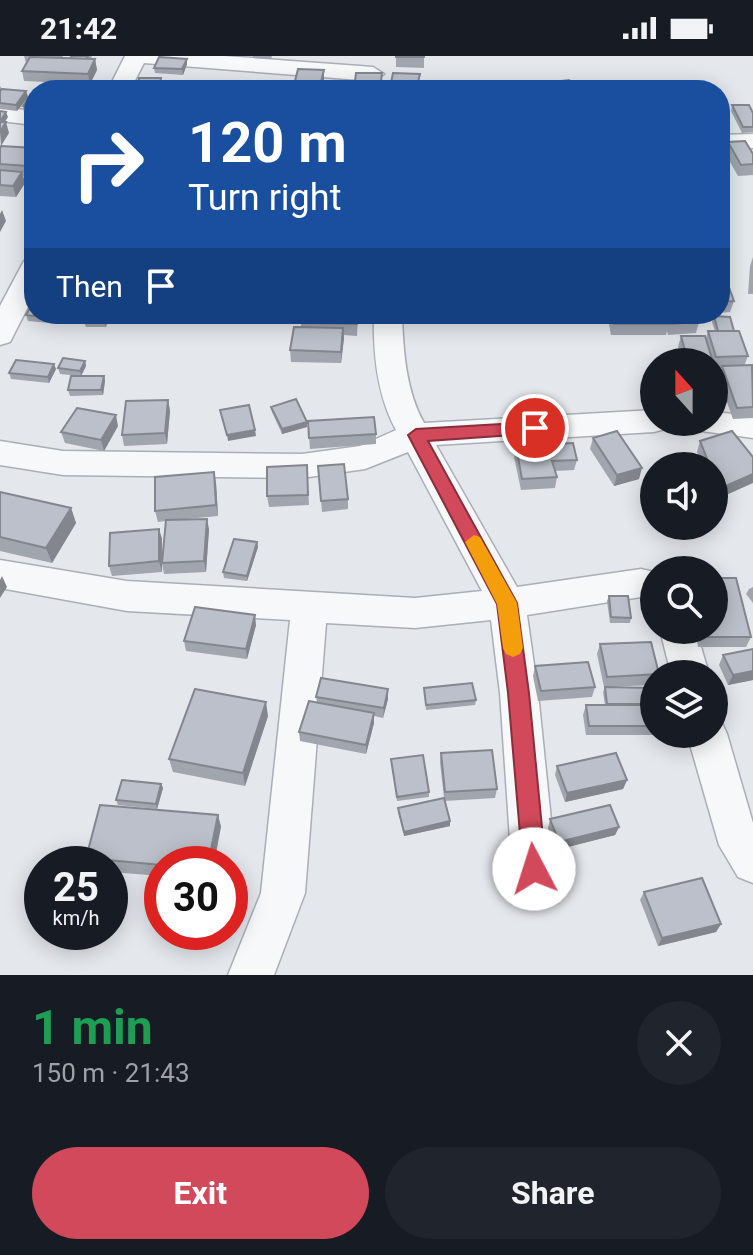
<!DOCTYPE html>
<html lang="en">
<head>
<meta charset="utf-8">
<style>
	body { margin:0; font-family:Roboto,sans-serif; background:#20242c; color:#f1f3f6; height:100vh; display:flex; flex-direction:column; font-size:30px; white-space:nowrap }
	* { box-sizing:border-box; margin:0 }
	p { font-size:26px; color:#9ea1a6 }
	.icon { flex:none; width:44px; height:44px; fill:none; stroke:currentColor; stroke-width:2; stroke-linecap:round; stroke-linejoin:round }
	.map { position:relative; height:919px; overflow:hidden }
	.panel { display:flex; flex-direction:column; background:#171b24; flex:1 }
	.panel>* { flex:none }
	.banner { position:absolute; left:24px; top:24px; width:706px; height:244px; border-radius:32px; box-shadow:0 4px 20px #0003; background:#1a4fa0; color:#fff; overflow:hidden }
	.needle { width:52px; rotate:339deg }
	.tools { position:absolute; left:640px; top:292px; display:grid; gap:16px }
	.tools a { display:grid; place-items:center; width:88px; height:88px; border-radius:50%; background:#171b24; box-shadow:0 4px 20px #0003; font-size:40px }
	.speed { position:absolute; left:24px; top:790px; display:flex; gap:16px; font-size:40px; font-weight:700; text-align:center }
	.speed>* { display:grid; place-content:center; width:104px; height:104px; border-radius:50%; background:#171b24; box-shadow:0 4px 20px #0003; line-height:1 }
	.speed small { font-size:20px; font-weight:400 }
	.speed .limit { border:12px solid #d22; background:#fff; color:#111 }
	.pin { position:absolute; display:grid; place-items:center; width:68px; height:68px; color:#fff; margin:-34px; border:4px solid #fff; border-radius:50%; box-shadow:0 2px 8px #0007 }
	.me { position:absolute; width:88px; margin:-44px; rotate:355deg; stroke-linejoin:round; filter:drop-shadow(0 0 6px #0008) }
	.turn { display:flex; align-items:center; gap:28px; height:168px; padding:0 32px; font-size:36px }
	.turn .icon { width:104px; height:104px; stroke-width:2.5 }
	.turn b { display:block; font-size:56px; line-height:68px }
	.then { display:flex; align-items:center; height:76px; padding:0 32px; background:#0003; gap:16px; font-size:30px }
	.round { display:grid; place-items:center; flex:none; width:84px; height:84px; border-radius:42px; background:#20242c }
	.head { display:flex; align-items:center; justify-content:space-between; height:136px; padding:0 32px }
	h1 { font-size:48px; font-weight:700; line-height:60px; color:#1e9e55 }
	.action { display:flex; gap:16px; margin-top:auto; padding:16px 32px }
	.action a { flex:1; height:92px; border-radius:48px; background:#d1495b; color:#fff; font-size:32px; font-weight:700; line-height:92px; text-align:center }
	.action a+a { background:#20242c; color:#f1f3f6 }
	.status { display:flex; justify-content:space-between; align-items:center; height:56px; padding:0 40px; background:#171b24; direction:ltr }
	.status svg { height:22px; fill:currentColor }
	.map>svg:first-child { display:block }
	.lines { fill:none; stroke-linecap:round; stroke-linejoin:round }
	.minor-casing { stroke:#a9aeb7; stroke-width:3 }
	.minor { fill:#f7f8fa; fill-rule:evenodd }
	.wall { fill:#a1a5ae }
	.shaded-wall { fill:#83868d }
	.building { fill:#bbc0ca; stroke:#83868d; stroke-width:2 }
	.route { fill:#d1495b; stroke:#882f3b; stroke-width:2 }
	.slow { fill:#f59e0b }
</style>
</head>
<body>
<div class="status"><b>21:42</b><svg viewBox="0 0 49 12"><path d="M0 12V9h3v3zM5 12V6h3v6zM10 12V3h3v9zM15 12V0h3v12zM26 1h20v11H26zM47 4h2v5h-2z"/></svg></div>
<div class="map">
<svg width="753" height="919" viewBox="0 0 753 919">
	<rect width="100%" height="100%" fill="#e4e7ec"/>
	<g class="lines">
		<defs>
			<path id="minor" d="M125,0h99l149,11 11,7 -11,7 -229,-18 -14,27h-22z
				M0,51l34,4v14l-34,-4z
				M753,78v14l-33,1v-14z
				M34,202v37l-24,47 -10,3v-39l24,-45z
				M374,258h28c1,36 4,77 22,109l230,-13v12h15l-4,7 -11,3 -218,13 81,142 124,-18 13,3v28l-13,-3 -114,18 11,78 18,176 -7,15 -15,6 -15,-6 -7,-15 -12,-176 -9,-73 -76,8 -89,-5 -21,270 -31,82h-46l33,-82 29,-273 -163,-9 -127,-23v-28l127,21 288,17 67,-7 -74,-139 -43,17 -63,9 -239,-3 -63,-10v-24l63,10 239,3 58,-8 36,-16c-19,-35 -23,-76 -22,-116z
				M714,356l39,4v22l-59,-8 -5,-8h25z
				M660,574h36l13,44h-38z
				M714,663l7,2 6,13 26,89v60l-15,-6 -19,-32 -32,-111h27z"/>
		</defs>
		<use href="#minor" class="minor-casing"/>
		<use href="#minor" class="minor"/>
	</g>
	<path class="wall" d="M24,0h39l-1,2h8l2,-2h20l-2,3h5l2,11 -7,14 -66,-3 -2,-10 4,-8z
		M253,0h19l-1,3 -18,-1z
		M424,0v12l-28,-1v-10z
		M187,3v5l-4,11 -28,-2 -1,-5z
		M324,25l-2,9h-28v-5z
		M543,27l30,5v2h-31z
		M0,30l2,3 24,2 2,6 -11,14 -17,-2z
		M34,42v14h-10l-1,-6z
		M732,49l21,8v19l-11,1 -11,-22z
		M728,86l25,12v21l-15,1 -13,-23z
		M34,92l-4,29 -7,-1 2,7 -9,14 -16,-1v-32z
		M753,201v37h-5l2,-28z
		M720,226l14,19 -4,11 -10,1z
		M34,258h31l-5,10 -32,-3 -2,-6z
		M86,258h23l-3,13h-20l-2,-5z
		M289,258h69l-1,22 -13,-1 -3,28 -50,-1 -1,-12 11,-23v-13z
		M607,258h96h-7l3,8 -3,11 -28,2 -1,-4 -1,4h-55z
		M714,260l20,15 14,25 -4,10 9,1v51l-20,1 -15,-42 4,-9h-7l-1,6v-12h-32l-4,-15 3,-11 25,2 2,-7h7l-3,-9z
		M85,305l1,5 -5,10h23l1,5 -2,14 -33,1 -2,-6 12,-14 -20,-2 -2,-6z
		M56,313l-7,14 -38,-4 -2,-6z
		M168,344l2,11 -3,33 -43,2 -2,-11z
		M271,351l36,20 -25,7 -10,-22z
		M308,365l68,13v10l-66,5z
		M118,370l-14,25 -39,-8 -4,-11z
		M593,382l46,41 -25,7 -24,-37z
		M700,385l53,16 -38,43 -1,-34h-12l-5,-14z
		M516,390l61,14 -3,10 -19,1 2,6 -2,11 -34,2 -7,-33z
		M307,409l2,40 -40,2 -2,-11z
		M318,410l30,33v10l-26,3z
		M216,427l2,33 -43,4 34,9 -3,43 -42,2 -2,-10v8l-50,4 -3,-10 50,-37 3,10v22l4,-40 -8,1 -3,-11z
		M0,436l71,16 5,15 -24,40 -52,-12z
		M257,486l1,5 -11,34 -23,-3 -1,-6z
		M753,531v16l-7,-9 3,-5z
		M609,540l22,22 -1,5h-20l-3,-22z
		M256,569l-9,34 -61,-8 -2,-10z
		M695,574h19l37,7 -5,10h-48z
		M600,588l54,30v11l-50,2 -7,-33z
		M753,593v31l-25,5 -9,-20 4,-10z
		M535,610l60,21 -3,10 -54,4 -5,-25z
		M605,631l49,1v46h19l-1,1h-86l-3,-20 3,-10h19l-2,-13z
		M424,632l52,12 -1,5 -49,5z
		M388,633v10l-5,19 -9,-2v7l-8,31 -66,-13 -1,-9 18,-30 -1,-5z
		M268,660l-23,70 -72,-14 -4,-13z
		M441,697l56,36 -2,9 -51,3 6,20v5l-46,10 -6,-24v-4l46,-10 -4,-36z
		M391,703l38,33v5l-32,4z
		M557,710l70,14 -4,9 -58,13 -10,-27z
		M161,728l2,4 -6,21 -39,-4 -2,-5z
		M218,759l3,12 -59,37v12l-52,-4v-8h-22l-2,-6z
		M550,763l69,8 -4,8 -59,15 -8,-22z
		M644,836l77,32 -5,8 -58,14 -18,-46z"/>
	<path class="shaded-wall" d="M95,3l2,11 -7,14 -2,-10z
		M187,3v5l-4,11 -1,-6z
		M324,14v11l-2,9h-2z
		M26,35l2,6 -11,14 -1,-6z
		M6,56l2,5 -5,8 -2,-5z
		M6,66l3,11 -8,13 -1,-14z
		M34,98v16l-4,7 -3,-11z
		M22,116l3,11 -9,14 -3,-11z
		M2,154l4,11 -6,11v-18z
		M61,258h4l-5,10 -2,-5z
		M106,258h3l-3,13 -2,-5z
		M343,272l1,11 -3,24v-11z
		M85,305l1,5 -5,10 -1,-5z
		M54,308l2,5 -7,14 -1,-6z
		M104,320l1,5 -2,14 -2,-5z
		M168,344l2,11 -3,33 -2,-11z
		M116,359l2,11 -14,25 -3,-11z
		M307,366v5l-25,7v-5z
		M255,374l1,6 -28,5 -1,-6z
		M642,412l-3,11 -25,7 3,-11z
		M214,416l2,11 2,33 -2,-11z
		M753,418v9l-38,17 4,-11z
		M71,452l5,15 -24,40 -6,-15z
		M207,463l2,10 -3,43 -2,-11z
		M159,473l3,10v33l-3,-11z
		M257,486l1,5 -11,34v-5z
		M2,520l5,11 -7,11v-18z
		M255,559l1,10 -9,34 -1,-10z
		M753,615v9l-25,5 5,-10z
		M388,633v10l-5,19 1,-10z
		M266,646l2,14 -23,70 -2,-13z
		M374,657v10l-8,31v-9z
		M627,724l-4,9 -58,13 2,-9z
		M161,728l2,4 -6,21 -1,-5z
		M218,759l3,12 -7,37h-6z
		M450,765v5l-46,10v-4z
		M619,771l-4,8 -59,15 3,-8z
		M721,868l-5,8 -58,14 4,-8z"/>
	<path class="building" d="M72,0h16l-2,3 -16,-1z
		M396,0h28v1h-28z
		M30,1l65,2 -7,15 -66,-3z
		M159,1l28,2 -5,10 -28,-1z
		M298,13l26,1 -4,16 -26,-1z
		M356,17h26l-2,17 -26,-1z
		M393,17l27,1 -4,16 -26,-2z
		M139,22h22l-2,12h-22z
		M569,24l4,8 -26,2 -4,-7z
		M619,27l7,7h-21l-4,-4z
		M49,29l21,1 -3,4h-20z
		M2,33l24,2 -10,14 -16,-2v-12z
		M29,41l5,1v9l-11,-1z
		M732,49h17l4,8v14h-10z
		M0,55l6,1 -5,8 -1,-1z
		M0,66h6l-6,10z
		M745,85l8,13v10l-12,1 -13,-23z
		M1,90l33,2v6l-7,12 -27,-2v-15z
		M0,114l22,2 -9,14 -13,-1z
		M720,226h7l7,19 -14,1z
		M33,247l1,11h27l-3,5 -32,-4z
		M86,258h20l-2,8h-20z
		M301,258h56v10l-57,-1z
		M612,258h55l2,10h-55z
		M667,258h29l3,8 -28,2z
		M714,260l16,1 4,14h-16z
		M294,271l49,1 -2,24 -51,-2z
		M708,275h31l9,25 -32,1z
		M681,280h24l8,26h-25z
		M63,302l22,3 -5,10 -22,-3z
		M16,304l38,4 -6,13 -39,-4z
		M752,309l1,42 -16,1 -15,-42z
		M71,320h33l-3,14h-33z
		M714,325l4,14h-4z
		M296,343l11,23 -25,7 -11,-22z
		M168,344l-3,33 -43,2 4,-34z
		M249,349l6,25 -28,5 -7,-25z
		M77,352l39,7 -15,25 -40,-8z
		M374,361l2,17 -67,4 -1,-17z
		M617,375l25,37 -25,7 -24,-37z
		M732,375l21,26v17l-34,15 -5,-13v-10h-4l-10,-25z
		M573,387l4,17 -25,1 5,16 -35,2 -6,-33z
		M344,408l4,35 -27,2 -3,-35z
		M307,409l1,30 -41,1v-29z
		M214,416l2,33 -61,6v-34z
		M0,436l71,16 -25,40 -46,-11z
		M207,463l-3,42 -42,2 4,-43z
		M159,473v32l-50,5 1,-33z
		M234,483l23,3 -10,34 -24,-4z
		M714,522h22l15,59h-49l-1,-7h13z
		M609,540h19l3,22 -20,-1z
		M195,551l60,8 -9,34 -62,-8z
		M651,586l8,32 -52,3 -7,-33z
		M753,593v22l-20,4 -10,-20z
		M588,606l7,25 -54,4 -6,-25z
		M321,622l67,11 -4,19 -68,-11z
		M472,627l4,17 -50,5 -2,-17z
		M605,631l49,1v16h-47z
		M195,633l71,13 -23,71 -74,-14z
		M309,645l65,12 -8,32 -67,-13z
		M586,649h68v21h-65z
		M492,694l5,39 -52,3 -4,-39z
		M616,697l11,27 -60,13 -10,-27z
		M423,699l6,37 -32,5 -6,-38z
		M122,724l39,4 -5,20 -40,-4z
		M444,742l6,23 -46,11 -6,-24z
		M100,749l118,10 -10,49 -46,1 -76,-7z
		M610,749l9,22 -60,15 -9,-23z
		M702,822l19,46 -59,14 -18,-46z"/>
	<path class="route" d="M535,366l6,2 3,4 -3,5 -113,8 89,162 12,90 17,176 -4,8 -8,3 -8,-3 -3,-8 -15,-176 -11,-89 -89,-169 8,-6z"/>
	<path class="slow" d="M474,479l6,2 37,66 6,45 -3,6 -7,3 -7,-3 -3,-6 -6,-44 -32,-62z"/>
</svg>
<div class="tools">
<a><svg class="needle" viewBox="-14 -14 28 28"><path d="M0-13l5 13h-10z" fill="#e53935"/><path d="M0 13l5-13h-10z" fill="#9ea1a6"/></svg></a>
<a><svg class="icon" aria-label="sound" viewBox="0 0 24 24"><path d="M4 9h4l5-4v14l-5-4H4zM17 9q2 3 0 6"/></svg></a>
<a><svg class="icon" aria-label="search" viewBox="0 0 24 24"><circle cx="10" cy="10" r="6"/><path d="M15 15l6 6"/></svg></a>
<a><svg class="icon" aria-label="layers" viewBox="0 0 24 24"><path d="M12 4l9 5-9 5-9-5zM3 14l9 5 9-5"/></svg></a>
</div>
<div class="speed"><div>25<small>km/h</small></div><div class="limit">30</div></div>
<div class="pin" style="left:535px;top:372px;background:#d93025"><svg class="icon" aria-label="arrive" viewBox="0 0 24 24"><path d="M6 21V4h12l-3 4 3 4H6"/></svg></div>
<svg class="me" style="left:534px;top:813px" viewBox="-20 -20 40 40"><circle r="19" fill="#fff"/><path d="M0-13L10 11 0 6-10 11z" fill="#d1495b"/></svg>
<div class="banner">
<div class="turn"><svg class="icon" aria-label="right" viewBox="0 0 24 24"><path d="M7 20v-9h11M14 6l5 5-5 5"/></svg><div><b>120 m</b>Turn right</div></div>
<div class="then">Then<svg class="icon" aria-label="arrive" viewBox="0 0 24 24"><path d="M6 21V4h12l-3 4 3 4H6"/></svg></div>
</div>
</div>
<section class="panel">
<div class="head"><div><h1>1 min</h1><p>150 m · 21:43</p></div><a class="round"><svg class="icon" aria-label="close" viewBox="0 0 24 24"><path d="M6 6l12 12M18 6L6 18"/></svg></a></div>
<div class="action"><a>Exit</a><a>Share</a></div>
</section>
</body>
</html>
